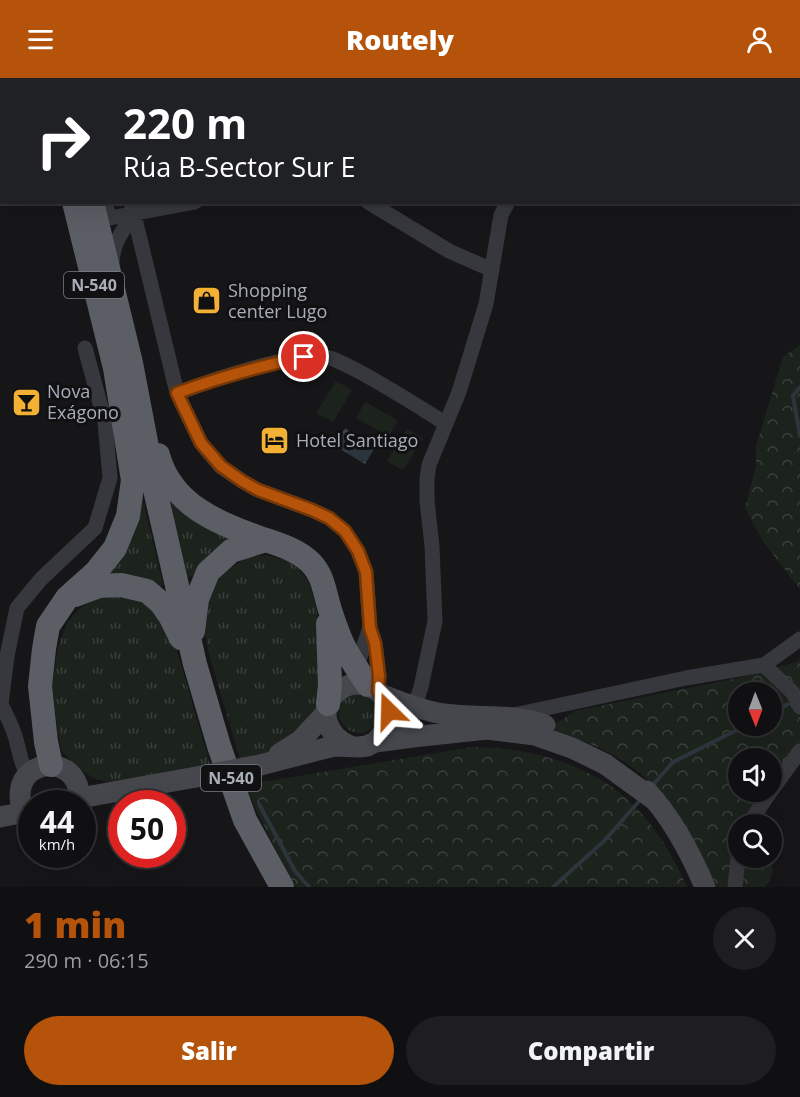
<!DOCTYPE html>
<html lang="es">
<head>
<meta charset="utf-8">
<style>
	body { margin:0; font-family:"Open Sans",sans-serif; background:#1e1e20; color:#f1f3f6; height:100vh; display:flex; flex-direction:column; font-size:22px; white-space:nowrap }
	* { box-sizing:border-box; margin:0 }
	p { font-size:20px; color:#9c9d9f }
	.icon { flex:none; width:33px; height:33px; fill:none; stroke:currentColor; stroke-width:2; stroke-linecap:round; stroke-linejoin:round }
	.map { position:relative; height:809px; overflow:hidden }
	.details { display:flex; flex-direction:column; background:#101012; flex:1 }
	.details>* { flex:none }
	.top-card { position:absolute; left:0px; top:0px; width:801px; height:126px; box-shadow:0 6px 24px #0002,0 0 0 2px #303032; background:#202124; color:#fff; overflow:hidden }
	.needle { width:39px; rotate:179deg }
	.controls { position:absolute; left:728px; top:604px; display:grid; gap:12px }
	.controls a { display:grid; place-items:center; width:54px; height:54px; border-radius:50%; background:#101012; box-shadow:0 6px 24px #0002,0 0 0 2px #303032; font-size:30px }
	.speed { position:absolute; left:18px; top:712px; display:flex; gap:12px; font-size:30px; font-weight:700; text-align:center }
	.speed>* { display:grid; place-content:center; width:78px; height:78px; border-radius:50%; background:#101012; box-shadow:0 6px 24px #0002,0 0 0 2px #303032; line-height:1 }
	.speed small { font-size:15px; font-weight:400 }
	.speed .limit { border:9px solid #d22; background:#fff; color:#111 }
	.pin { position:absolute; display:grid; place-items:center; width:51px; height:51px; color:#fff; margin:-26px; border:3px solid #fff; border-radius:50%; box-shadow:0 2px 6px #0007 }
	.me { position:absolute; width:66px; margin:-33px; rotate:338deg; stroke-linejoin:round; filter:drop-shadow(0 0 4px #0008) }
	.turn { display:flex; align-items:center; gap:21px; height:126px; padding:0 24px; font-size:27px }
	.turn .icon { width:78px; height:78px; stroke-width:2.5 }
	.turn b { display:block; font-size:42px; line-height:51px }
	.round { display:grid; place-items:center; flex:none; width:63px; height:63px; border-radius:32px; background:#1e1e20 }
	.head { display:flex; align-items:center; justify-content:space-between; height:102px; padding:0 24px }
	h1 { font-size:36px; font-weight:800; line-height:45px; color:#b45309 }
	.button { display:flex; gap:12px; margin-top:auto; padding:12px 24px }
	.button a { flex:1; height:69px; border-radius:36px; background:#b45309; color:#fff; font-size:24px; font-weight:800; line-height:69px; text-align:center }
	.button a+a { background:#1e1e20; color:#f1f3f6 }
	header { display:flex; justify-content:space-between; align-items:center; height:78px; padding:0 24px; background:#b45309; color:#fff; font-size:27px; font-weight:800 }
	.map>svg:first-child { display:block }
	.grass { fill:url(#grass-tufts) }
	.forest { fill:url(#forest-crowns); fill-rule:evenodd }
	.pitch { fill:#1c231d }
	.water { fill:url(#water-ripples) }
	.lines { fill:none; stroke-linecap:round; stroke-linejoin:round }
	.stream { stroke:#2c353c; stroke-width:4 }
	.minor { stroke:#37383d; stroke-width:15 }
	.secondary { stroke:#45474d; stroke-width:21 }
	.trunk { stroke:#5b5e65; stroke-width:24 }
	.secondary-bridge { stroke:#45474d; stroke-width:21 }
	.route-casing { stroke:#753606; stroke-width:15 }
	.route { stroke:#b45309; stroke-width:10 }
	.labels { text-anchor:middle; stroke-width:6; stroke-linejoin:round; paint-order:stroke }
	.shield { fill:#111113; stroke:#7b7e86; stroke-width:1.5 }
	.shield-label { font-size:16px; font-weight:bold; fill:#a8adb8 }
	.poi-label { font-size:18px; fill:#a8adb8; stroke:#111113; text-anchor:start }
</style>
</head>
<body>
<header><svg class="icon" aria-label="menu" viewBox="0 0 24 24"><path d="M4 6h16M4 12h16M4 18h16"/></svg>Routely<svg class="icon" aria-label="person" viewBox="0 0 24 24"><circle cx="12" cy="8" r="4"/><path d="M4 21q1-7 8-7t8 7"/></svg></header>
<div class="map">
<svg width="800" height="809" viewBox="0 0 800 809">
	<defs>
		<pattern id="grass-tufts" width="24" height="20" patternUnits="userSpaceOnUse" patternTransform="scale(1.5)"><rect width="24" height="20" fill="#1c231d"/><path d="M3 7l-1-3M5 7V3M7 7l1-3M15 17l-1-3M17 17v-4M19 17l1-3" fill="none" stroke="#3a403c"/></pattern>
		<pattern id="forest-crowns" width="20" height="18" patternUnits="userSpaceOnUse" patternTransform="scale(1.5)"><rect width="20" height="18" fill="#1c231d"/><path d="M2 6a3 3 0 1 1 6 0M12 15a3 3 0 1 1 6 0" fill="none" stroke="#3a403c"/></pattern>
		<pattern id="water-ripples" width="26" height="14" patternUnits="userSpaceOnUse" patternTransform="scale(1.5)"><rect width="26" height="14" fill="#2c353c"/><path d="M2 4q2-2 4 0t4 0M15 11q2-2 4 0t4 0" fill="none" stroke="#485056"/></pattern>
	</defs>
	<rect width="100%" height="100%" fill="#161618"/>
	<path class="grass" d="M142,419l21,87 -2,3 -50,-12 -5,-4z
		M173,423l58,37 -36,38 -9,1 -16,-70z
		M266,477l22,6 11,8 10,14 6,19 4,22v77l-6,16 -39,34 -34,8 -31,-105 -6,-32 11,-38 14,-15 19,-11z
		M119,515l26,8 21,20 10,26 34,117 -98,19 -17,-4 -19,-13 -15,-16 -9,-63 6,-39 9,-25 12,-14 21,-12z
		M350,615l23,4c2,4 5,8 7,13 1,4 -1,9 -3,13 -18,27 -58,-6 -27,-30z"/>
	<path class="forest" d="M800,267v244l-36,-46 -19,-35 11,-42v-20l27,-89z
		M800,580v101l-35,45 3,21h-30v33h33v-5l2,20 -8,14h-48c-19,-44 -45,-90 -85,-120 -25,-18 -54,-29 -84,-38l27,-18 172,-35 49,-14zM738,615h33v33h-33zM738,681h33v33h-33z
		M472,669c49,0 104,13 144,43 32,24 55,61 71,97h-392l-39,-77 -11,-25z"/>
	<path class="pitch" d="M336,303l16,9 -19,32 -17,-9z
		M365,324l33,18 -9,16 -33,-18z
		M407,351l16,9 -20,32 -16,-9z"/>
	<path class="water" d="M345,350l31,18 -11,18 -30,-18z"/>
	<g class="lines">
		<path class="stream" d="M800,309l-7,9 7,40
			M771,635l16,-8
			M652,708l21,-24 72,-36
			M259,726l36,67 14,16
			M553,809l51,-46 38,-43"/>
		<path class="minor" d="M91,0v2
			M592,2l1,-2
			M104,124l6,16 85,-16
			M131,124l46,191 24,50 20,24 21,14 16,9 54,20 17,8 16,13 13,20 8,21 4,56 5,15 4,33 -1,15
			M368,124l81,49 43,19
			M112,185c1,-21 10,-31 21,-48
			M177,315c32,-12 125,-45 156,-34 8,3 17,8 25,12 30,16 58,34 87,52
			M764,587l29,28 7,14
			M355,593l15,-43
			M0,624c6,13 14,26 17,41 3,12 4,21 11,32
			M1,626l6,-48 10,-48 24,-29 54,-51 15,-50 -5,-56 -20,-74
			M514,637l172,-37 78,-13 36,-26
			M382,658l12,-5 16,-17 4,-6 7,-21 14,-66 -3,-75 -5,-45v-22l2,-14 30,-73 27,-88 15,-89 7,-13
			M771,713l29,-40
			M750,747l2,-6 18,-27
			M735,809l3,-29"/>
		<path class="secondary" d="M382,617c20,7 40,16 62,19 34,5 68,-1 101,11
			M350,668c-23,-10 -34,-37 -12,-55 17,-14 42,-6 50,14 5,15 -2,27 -13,37
			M279,676l22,-14 25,-27
			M260,687l74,-19 25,1 8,-1 8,-4 38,-5 74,-8 48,6 37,13 33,16 51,37
			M647,713c24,26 44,63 58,96
			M80,720l116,-21
			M0,739l25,-5
			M32,741c-8,-6 -12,-14 -12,-24 1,-41 65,-40 59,9"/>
		<path class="trunk" d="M43,0v2
			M61,0l1,2
			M74,124l41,166 5,15
			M92,124l39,161 25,131 39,170 24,82 26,74 37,67
			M158,377c13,49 59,68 102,83 18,6 36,11 50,24 11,11 13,22 17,37 3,13 8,26 13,39 7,17 18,32 28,47
			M75,517l24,-9 22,-1 26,6 14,12 9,13 11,22
			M328,546l2,61 -2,19
			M193,553l4,-32 11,-27 23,-21 35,-11
			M51,687l-5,-23 -6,-56 4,-37 4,-23 19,-28 29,-26 19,-24 13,-32 5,-36 -18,-112"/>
		<path class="secondary-bridge" d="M196,699l64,-12"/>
	</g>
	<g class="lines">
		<defs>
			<path id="route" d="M304,279c-44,9 -86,21 -127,36l24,50 20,23 21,15 16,9 54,20 17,8 16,13 13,20 8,21 4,56 5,15 4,33 -1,15 9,11 2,9"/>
		</defs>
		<use href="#route" class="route-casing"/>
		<use href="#route" class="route"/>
	</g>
	<defs>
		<symbol id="shop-square" viewBox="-11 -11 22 22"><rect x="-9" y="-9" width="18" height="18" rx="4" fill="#f2b134" stroke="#111113"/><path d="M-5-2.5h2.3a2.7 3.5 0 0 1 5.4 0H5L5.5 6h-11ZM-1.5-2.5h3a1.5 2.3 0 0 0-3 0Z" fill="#111"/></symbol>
		<symbol id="bar-square" viewBox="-11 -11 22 22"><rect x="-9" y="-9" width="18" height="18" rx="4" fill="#f2b134" stroke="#111113"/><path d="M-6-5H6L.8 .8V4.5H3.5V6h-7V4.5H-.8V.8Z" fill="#111"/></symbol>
		<symbol id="hotel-square" viewBox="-11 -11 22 22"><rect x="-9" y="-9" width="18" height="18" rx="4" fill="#f2b134" stroke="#111113"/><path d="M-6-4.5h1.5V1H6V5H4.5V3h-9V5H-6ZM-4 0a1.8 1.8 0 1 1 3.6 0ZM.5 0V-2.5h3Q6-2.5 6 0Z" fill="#111"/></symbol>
	</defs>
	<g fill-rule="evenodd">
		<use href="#shop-square" x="190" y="206" width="33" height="33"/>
		<use href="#bar-square" x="10" y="308" width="33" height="33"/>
		<use href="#hotel-square" x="258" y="346" width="33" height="33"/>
	</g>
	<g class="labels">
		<g class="shield">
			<rect x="64" y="194" width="60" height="26" rx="4.5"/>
			<rect x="201" y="687" width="60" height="26" rx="4.5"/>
		</g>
		<g class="shield-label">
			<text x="94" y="213">N-540</text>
			<text x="231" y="706">N-540</text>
		</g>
		<g class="poi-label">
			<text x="228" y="219">Shopping<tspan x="228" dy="21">center Lugo</tspan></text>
			<text x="47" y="320">Nova<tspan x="47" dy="21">Exágono</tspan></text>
			<text x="296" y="369">Hotel Santiago</text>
		</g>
	</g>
</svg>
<div class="controls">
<a><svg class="needle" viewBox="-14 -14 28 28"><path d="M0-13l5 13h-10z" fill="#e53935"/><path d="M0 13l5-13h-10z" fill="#9c9d9f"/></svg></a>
<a><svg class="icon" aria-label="sound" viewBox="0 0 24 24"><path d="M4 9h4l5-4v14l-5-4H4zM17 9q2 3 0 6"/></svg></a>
<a><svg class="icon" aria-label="search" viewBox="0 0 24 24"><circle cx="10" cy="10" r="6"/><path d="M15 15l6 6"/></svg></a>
</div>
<div class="speed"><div>44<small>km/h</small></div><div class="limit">50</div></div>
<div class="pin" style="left:304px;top:279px;background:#d93025"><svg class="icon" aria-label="arrive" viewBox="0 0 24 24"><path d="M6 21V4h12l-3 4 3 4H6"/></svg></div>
<svg class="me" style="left:389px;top:633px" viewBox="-20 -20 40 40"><path d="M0-17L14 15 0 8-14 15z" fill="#b45309" stroke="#fff" stroke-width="4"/></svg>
<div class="top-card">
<div class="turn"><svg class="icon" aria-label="right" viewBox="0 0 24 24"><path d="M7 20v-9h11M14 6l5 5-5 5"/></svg><div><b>220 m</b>Rúa B-Sector Sur E</div></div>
</div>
</div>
<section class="details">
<div class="head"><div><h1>1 min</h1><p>290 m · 06:15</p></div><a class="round"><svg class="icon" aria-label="close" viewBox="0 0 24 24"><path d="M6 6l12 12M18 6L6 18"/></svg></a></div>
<div class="button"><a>Salir</a><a>Compartir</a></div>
</section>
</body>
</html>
